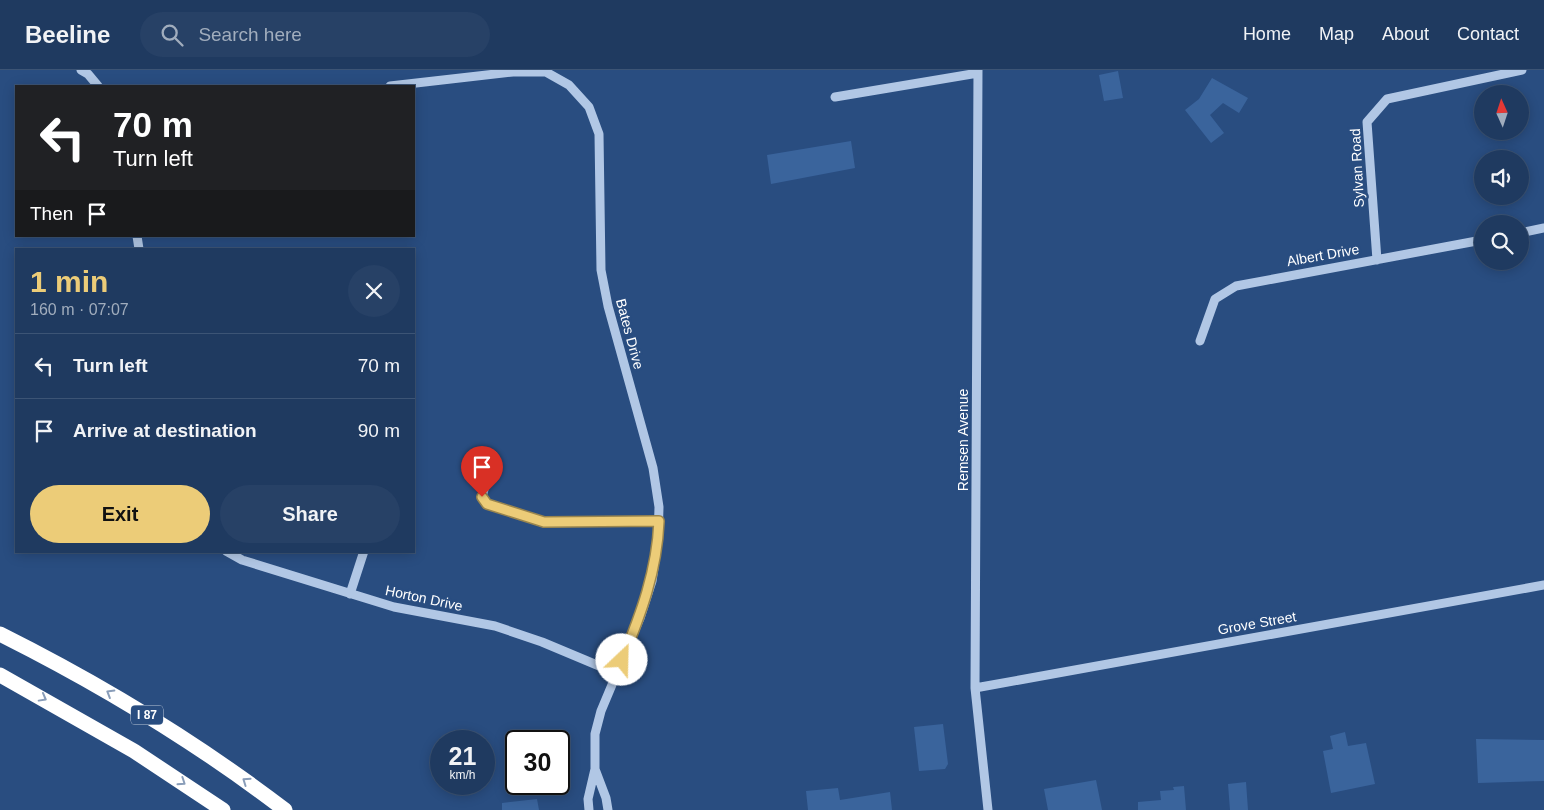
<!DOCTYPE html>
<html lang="en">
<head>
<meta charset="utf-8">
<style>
	body { margin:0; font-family:Helvetica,sans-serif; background:#274166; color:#f1f3f6; height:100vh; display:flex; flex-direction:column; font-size:19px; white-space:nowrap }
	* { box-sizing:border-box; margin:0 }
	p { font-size:16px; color:#a1adbd }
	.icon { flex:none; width:28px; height:28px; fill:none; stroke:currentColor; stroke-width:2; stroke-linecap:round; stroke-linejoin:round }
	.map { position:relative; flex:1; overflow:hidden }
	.panel { position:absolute; left:15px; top:178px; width:400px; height:305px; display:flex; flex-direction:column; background:#1f3a60; border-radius:0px; box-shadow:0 2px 12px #0003,0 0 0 1px #3c5475 }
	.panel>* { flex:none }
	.hud { position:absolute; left:15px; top:15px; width:400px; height:152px; border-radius:0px; box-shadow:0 2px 12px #0003,0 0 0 1px #3c5475; background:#202124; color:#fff; overflow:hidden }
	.needle { width:32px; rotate:357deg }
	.tools { position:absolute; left:1474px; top:15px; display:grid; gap:10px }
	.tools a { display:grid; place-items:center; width:55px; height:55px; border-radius:50%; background:#1f3a60; box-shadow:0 2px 12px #0003,0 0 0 1px #3c5475; font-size:25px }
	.speed { position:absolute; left:430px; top:660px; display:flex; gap:10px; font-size:25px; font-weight:700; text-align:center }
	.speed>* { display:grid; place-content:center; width:65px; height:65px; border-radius:50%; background:#1f3a60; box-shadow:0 2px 12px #0003,0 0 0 1px #3c5475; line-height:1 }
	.speed small { font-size:12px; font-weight:400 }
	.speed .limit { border:2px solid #111; border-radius:8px; background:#fff; color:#111 }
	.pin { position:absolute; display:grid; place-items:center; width:42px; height:42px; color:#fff; margin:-51px -21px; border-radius:50% 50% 50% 0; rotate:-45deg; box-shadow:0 0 5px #0007 }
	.pin .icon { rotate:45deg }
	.me { position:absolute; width:55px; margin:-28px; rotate:24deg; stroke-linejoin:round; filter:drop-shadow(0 0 4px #0008) }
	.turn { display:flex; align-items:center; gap:18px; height:105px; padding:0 15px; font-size:22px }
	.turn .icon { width:65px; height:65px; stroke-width:2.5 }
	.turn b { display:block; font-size:35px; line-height:42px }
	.then { display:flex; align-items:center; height:48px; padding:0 15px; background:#0003; gap:10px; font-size:19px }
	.round { display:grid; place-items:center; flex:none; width:52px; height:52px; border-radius:26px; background:#274166 }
	.headline { display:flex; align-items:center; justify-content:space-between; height:85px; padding:0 15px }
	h1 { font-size:30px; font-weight:600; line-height:38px; color:#eccc78 }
	.cta { display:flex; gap:10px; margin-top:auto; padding:10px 15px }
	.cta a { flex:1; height:58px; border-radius:30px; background:#eccc78; color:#111; font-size:20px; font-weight:600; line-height:58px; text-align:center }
	.cta a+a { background:#274166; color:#f1f3f6 }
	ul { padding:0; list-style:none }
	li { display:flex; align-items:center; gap:15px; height:65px; padding:0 15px; border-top:1px solid #3c5475 }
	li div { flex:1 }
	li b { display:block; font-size:19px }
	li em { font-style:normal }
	header { display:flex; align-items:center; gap:30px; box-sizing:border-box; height:70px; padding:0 25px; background:#1f3a60; border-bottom:1px solid #3c5475 }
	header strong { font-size:24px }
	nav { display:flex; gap:28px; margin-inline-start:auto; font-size:18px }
	.search { width:350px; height:45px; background:#274166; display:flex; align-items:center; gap:12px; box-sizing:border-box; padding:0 18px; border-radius:28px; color:#a1adbd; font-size:19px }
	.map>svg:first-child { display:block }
	.building { fill:#3a649c }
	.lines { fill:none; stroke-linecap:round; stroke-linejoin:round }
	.minor { stroke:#b1c7e5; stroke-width:9 }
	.highway { stroke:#fff; stroke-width:15 }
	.oneway { stroke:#899db9 }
	.route-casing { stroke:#99854e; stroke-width:12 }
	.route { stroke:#eccc78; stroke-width:9 }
	.labels { text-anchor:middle; stroke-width:5; stroke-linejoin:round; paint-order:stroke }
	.shield { fill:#294d80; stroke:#bfcad9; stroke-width:1 }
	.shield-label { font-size:12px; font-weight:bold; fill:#fff }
	.street-label { font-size:14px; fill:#fff; stroke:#294d80 }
</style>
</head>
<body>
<header>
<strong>Beeline</strong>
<div class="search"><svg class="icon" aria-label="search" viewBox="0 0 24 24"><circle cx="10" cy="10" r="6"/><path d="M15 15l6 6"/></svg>Search here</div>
<nav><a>Home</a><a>Map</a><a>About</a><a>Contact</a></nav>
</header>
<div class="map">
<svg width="1544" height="740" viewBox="0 0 1544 740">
	<rect width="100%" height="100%" fill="#294d80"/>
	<path class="building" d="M1118,1l5,27 -19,3 -5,-26z
		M1212,8l36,20 -9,15 -16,-10 -13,12 14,18 -13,10 -26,-33 14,-11z
		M851,71l4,27 -84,16 -4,-29z
		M943,654l5,40 -3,5 -26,2 -5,-44z
		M1345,662l3,14 18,-3 9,41 -44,9 -8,-42 10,-2 -3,-13z
		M1476,669l68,1v41l-66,2z
		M1096,710l6,30h-54l-4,-21z
		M1246,712l2,28h-18l-2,-26z
		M1184,716l2,24h-48v-8l23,-2 -1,-9 14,-1 -1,-3z
		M838,718l2,12 50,-8 2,18h-84l-2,-19z
		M537,729l2,11h-37v-7z"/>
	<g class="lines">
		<path class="minor" d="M81,0l7,4 10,12
			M978,0l-3,618 13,122
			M390,16l123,-14h33l23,13 20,22 10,27 2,136 7,36 45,162 6,39 -1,34 -6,40 -12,37 -39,93 -6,23v35l-7,30 1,11
			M835,27l143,-24
			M1520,163l24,-5
			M137,166l2,13
			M1377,190l-10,-138 20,-23 135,-29
			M1200,271l15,-42 21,-13 246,-46
			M493,385l-11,42 5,7 57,19 115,-2
			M226,481l16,9 152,47 101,19 47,16 74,31
			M350,524l14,-43
			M975,618l569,-103
			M595,699l11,29 2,12"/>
		<path class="highway" d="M0,564c100,50 196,108 285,176
			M0,605l134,76 89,59"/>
	</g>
	<defs><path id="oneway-chevron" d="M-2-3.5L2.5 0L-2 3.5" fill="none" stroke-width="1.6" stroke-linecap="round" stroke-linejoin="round" transform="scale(1.25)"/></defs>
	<g class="oneway">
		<use href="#oneway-chevron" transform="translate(110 623) rotate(-149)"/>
		<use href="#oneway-chevron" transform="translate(43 628) rotate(29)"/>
		<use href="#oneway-chevron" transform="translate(246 711) rotate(-145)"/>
		<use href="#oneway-chevron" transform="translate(182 712) rotate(34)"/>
	</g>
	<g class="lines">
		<defs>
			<path id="route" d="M482,427l5,7 57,18 115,-1c-2,50 -18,93 -37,139"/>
		</defs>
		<use href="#route" class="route-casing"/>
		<use href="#route" class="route"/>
	</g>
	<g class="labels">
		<rect class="shield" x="131" y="635.5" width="32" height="19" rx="4"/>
		<g class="shield-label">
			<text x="147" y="649">I 87</text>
		</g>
		<g class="street-label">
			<text transform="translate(1357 98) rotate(-93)" y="5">Sylvan Road</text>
			<text transform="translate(1323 185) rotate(-10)" y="5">Albert Drive</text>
			<text transform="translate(630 264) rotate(75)" y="5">Bates Drive</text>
			<text transform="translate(963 370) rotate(-90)" y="5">Remsen Avenue</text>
			<text transform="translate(424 528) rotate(12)" y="5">Horton Drive</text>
			<text transform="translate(1257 553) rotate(-10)" y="5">Grove Street</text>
		</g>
	</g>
</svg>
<div class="tools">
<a><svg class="needle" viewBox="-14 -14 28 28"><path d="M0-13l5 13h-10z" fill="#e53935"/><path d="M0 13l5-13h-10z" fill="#a1adbd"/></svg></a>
<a><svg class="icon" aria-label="sound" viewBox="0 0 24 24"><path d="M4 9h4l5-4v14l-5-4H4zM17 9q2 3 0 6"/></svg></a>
<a><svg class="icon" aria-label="search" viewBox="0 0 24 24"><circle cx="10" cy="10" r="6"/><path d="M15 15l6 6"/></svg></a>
</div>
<div class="speed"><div>21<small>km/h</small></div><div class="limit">30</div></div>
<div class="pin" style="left:482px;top:427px;background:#d93025"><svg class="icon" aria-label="arrive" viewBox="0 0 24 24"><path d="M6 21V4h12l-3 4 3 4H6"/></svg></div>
<svg class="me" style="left:622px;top:590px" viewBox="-20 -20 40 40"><circle r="19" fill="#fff"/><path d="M0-13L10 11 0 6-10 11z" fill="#eccc78"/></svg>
<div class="hud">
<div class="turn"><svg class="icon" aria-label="left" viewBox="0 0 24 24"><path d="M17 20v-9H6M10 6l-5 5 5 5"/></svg><div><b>70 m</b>Turn left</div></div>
<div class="then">Then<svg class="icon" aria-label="arrive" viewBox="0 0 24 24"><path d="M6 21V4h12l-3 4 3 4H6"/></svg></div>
</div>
<section class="panel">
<div class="headline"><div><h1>1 min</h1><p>160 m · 07:07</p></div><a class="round"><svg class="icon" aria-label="close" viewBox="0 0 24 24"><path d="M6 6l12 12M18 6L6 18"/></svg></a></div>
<ul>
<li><svg class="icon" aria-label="left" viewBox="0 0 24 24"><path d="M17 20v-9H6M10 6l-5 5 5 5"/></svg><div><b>Turn left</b></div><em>70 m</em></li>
<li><svg class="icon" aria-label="arrive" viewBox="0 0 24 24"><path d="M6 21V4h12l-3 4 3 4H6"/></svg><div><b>Arrive at destination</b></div><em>90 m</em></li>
</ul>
<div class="cta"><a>Exit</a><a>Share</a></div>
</section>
</div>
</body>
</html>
